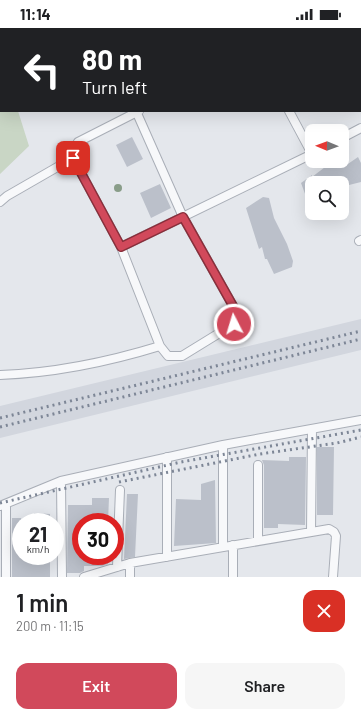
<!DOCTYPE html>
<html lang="en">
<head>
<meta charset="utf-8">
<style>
	body { margin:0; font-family:Barlow,sans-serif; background:#f6f6f6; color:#202124; height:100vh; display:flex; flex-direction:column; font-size:15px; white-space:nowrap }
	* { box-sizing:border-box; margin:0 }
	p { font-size:13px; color:#757577 }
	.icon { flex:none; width:22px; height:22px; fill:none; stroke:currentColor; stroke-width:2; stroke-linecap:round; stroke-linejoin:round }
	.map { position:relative; height:549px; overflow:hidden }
	.drawer { display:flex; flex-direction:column; background:#fff; flex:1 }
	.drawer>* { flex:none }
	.guide { position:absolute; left:0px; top:0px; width:361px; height:84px; box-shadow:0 4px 16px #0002; background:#202124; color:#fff; overflow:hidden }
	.needle { width:26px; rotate:271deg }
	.fabs { position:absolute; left:305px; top:96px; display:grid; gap:8px }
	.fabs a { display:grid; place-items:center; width:44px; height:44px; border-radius:8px; background:#fff; box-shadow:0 4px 16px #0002; font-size:20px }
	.speed { position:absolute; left:12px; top:485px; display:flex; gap:8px; font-size:20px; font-weight:700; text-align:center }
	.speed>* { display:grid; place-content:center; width:52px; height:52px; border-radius:50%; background:#fff; box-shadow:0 4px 16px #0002; line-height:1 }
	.speed small { font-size:10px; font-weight:400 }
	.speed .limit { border:6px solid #d22; background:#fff; color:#111 }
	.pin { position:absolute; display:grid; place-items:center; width:34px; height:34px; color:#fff; margin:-17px; border-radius:8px; box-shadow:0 2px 6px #0006 }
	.me { position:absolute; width:44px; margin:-22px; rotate:355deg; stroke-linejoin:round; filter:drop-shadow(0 0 3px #0008) }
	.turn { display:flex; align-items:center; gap:14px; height:84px; padding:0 16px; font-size:18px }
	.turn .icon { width:52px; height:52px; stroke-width:2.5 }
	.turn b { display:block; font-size:28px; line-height:34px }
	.round { display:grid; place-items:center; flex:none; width:42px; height:42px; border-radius:12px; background:#f6f6f6 }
	.head { display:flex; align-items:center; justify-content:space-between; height:68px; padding:0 16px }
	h1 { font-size:24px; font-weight:600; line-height:30px }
	.primary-button { display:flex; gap:8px; margin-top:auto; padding:8px 16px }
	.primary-button a { flex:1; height:46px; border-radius:12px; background:#d1495b; color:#fff; font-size:16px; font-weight:600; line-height:46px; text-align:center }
	.primary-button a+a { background:#f6f6f6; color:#202124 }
	.status { display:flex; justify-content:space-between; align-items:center; height:28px; padding:0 20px; background:#fff; direction:ltr }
	.status svg { height:11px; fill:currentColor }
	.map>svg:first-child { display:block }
	.built { fill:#d2d6de }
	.green { fill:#c9d6c5 }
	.building { fill:#bbc0ca }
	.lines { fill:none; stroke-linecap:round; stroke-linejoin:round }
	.minor-casing { stroke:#a9aeb7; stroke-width:10 }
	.minor { stroke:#f7f8fa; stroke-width:8 }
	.rail { stroke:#7d8696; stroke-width:3; stroke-dasharray:2 4; stroke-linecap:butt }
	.tree { fill:#899d89 }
	.route-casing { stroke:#882f3b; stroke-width:10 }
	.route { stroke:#d1495b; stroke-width:7 }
</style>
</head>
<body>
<div class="status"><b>11:14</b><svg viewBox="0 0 49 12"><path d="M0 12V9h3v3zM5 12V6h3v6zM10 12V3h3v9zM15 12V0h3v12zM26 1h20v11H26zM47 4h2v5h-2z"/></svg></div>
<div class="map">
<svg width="361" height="549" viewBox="0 0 361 549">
	<rect width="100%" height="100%" fill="#e4e7ec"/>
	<path class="built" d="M361,291v31l-361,88v-32z"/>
	<path class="green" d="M0,27l1,56h17l11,35 -29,28z"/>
	<path class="building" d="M132,109l11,22 -16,8 -11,-22z
		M358,129l3,6v19l-12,3 -1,-2 -6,2v-2h-30l-1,27 -10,-27 11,-8v2l17,-13 13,-3 1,-2 2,7z
		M160,156l11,24 -20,10 -11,-25z
		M263,169l6,1 5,20 13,26 6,17 -1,6 -18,7 -7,-15h-2l-3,-12 -3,2 -13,-41z
		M317,419h17l-1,68h-16z
		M289,429h17l-1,68 -27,-1v4h-14v-63l-2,-5 27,1z
		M215,452l1,63 -42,3 2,-47 25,1v-16z
		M127,466h11l-3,63 -11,2z
		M92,470h17l-1,24h-27v34h27v8l-6,2h-18v5l-4,2h-13l1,-68h24z
		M34,485l16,1v8h-16z
		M12,490h9v38h29v21h-38z"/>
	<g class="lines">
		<defs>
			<path id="minor" d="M95,0v1
				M133,0l1,1
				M326,0l1,1
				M310,1l2,-1
				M360,63l1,2
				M289,83l23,43
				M342,110l19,-10
				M73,130l48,89 39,99
				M0,174l7,-6 66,-38 1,-9 4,-7 61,-31
				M359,213l2,-1
				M121,219l191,-93
				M0,347c54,-2 108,-13 160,-29l8,10h14l52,-32 3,-11 -54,-96 -47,-106
				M223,417v102
				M167,429v100
				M258,437v76
				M61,453l1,96
				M6,476v73
				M0,478l61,-25 162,-36 138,-25
				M311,504l1,-103
				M117,539l3,-77
				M84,549l46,-14 199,-34 5,3 2,4 -3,41
				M130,549v-14
				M233,549v-32"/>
		</defs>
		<use href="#minor" class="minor-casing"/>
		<use href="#minor" class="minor"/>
		<path class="rail" d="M0,390l361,-87
			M0,399l361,-88
			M119,454l141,-28 77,-11 24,-6
			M0,475l181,-41 180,-32"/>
	</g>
	<circle class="tree" cx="118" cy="160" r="4"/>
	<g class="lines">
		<defs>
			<path id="route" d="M73,130l48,89 62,-30 54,96 -3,11"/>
		</defs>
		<use href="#route" class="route-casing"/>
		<use href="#route" class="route"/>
	</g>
</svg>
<div class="fabs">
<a><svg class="needle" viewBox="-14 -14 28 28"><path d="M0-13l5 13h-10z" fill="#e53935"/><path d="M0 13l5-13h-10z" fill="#757577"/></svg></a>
<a><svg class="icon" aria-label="search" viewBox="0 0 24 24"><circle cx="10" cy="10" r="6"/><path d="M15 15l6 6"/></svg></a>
</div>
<div class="speed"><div>21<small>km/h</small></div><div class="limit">30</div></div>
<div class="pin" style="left:73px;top:130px;background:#d93025"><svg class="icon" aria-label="arrive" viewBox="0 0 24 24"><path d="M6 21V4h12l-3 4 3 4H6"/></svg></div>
<svg class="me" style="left:234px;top:296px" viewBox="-20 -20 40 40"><circle r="17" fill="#d1495b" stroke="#fff" stroke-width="3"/><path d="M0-11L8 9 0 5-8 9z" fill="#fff"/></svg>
<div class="guide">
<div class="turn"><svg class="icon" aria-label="left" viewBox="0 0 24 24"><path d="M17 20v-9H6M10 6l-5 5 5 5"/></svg><div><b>80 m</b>Turn left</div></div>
</div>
</div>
<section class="drawer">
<div class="head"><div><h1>1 min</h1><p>200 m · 11:15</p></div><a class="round" style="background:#d93025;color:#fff"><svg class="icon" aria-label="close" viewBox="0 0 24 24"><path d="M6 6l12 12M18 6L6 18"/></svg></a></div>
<div class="primary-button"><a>Exit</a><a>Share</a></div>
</section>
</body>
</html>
